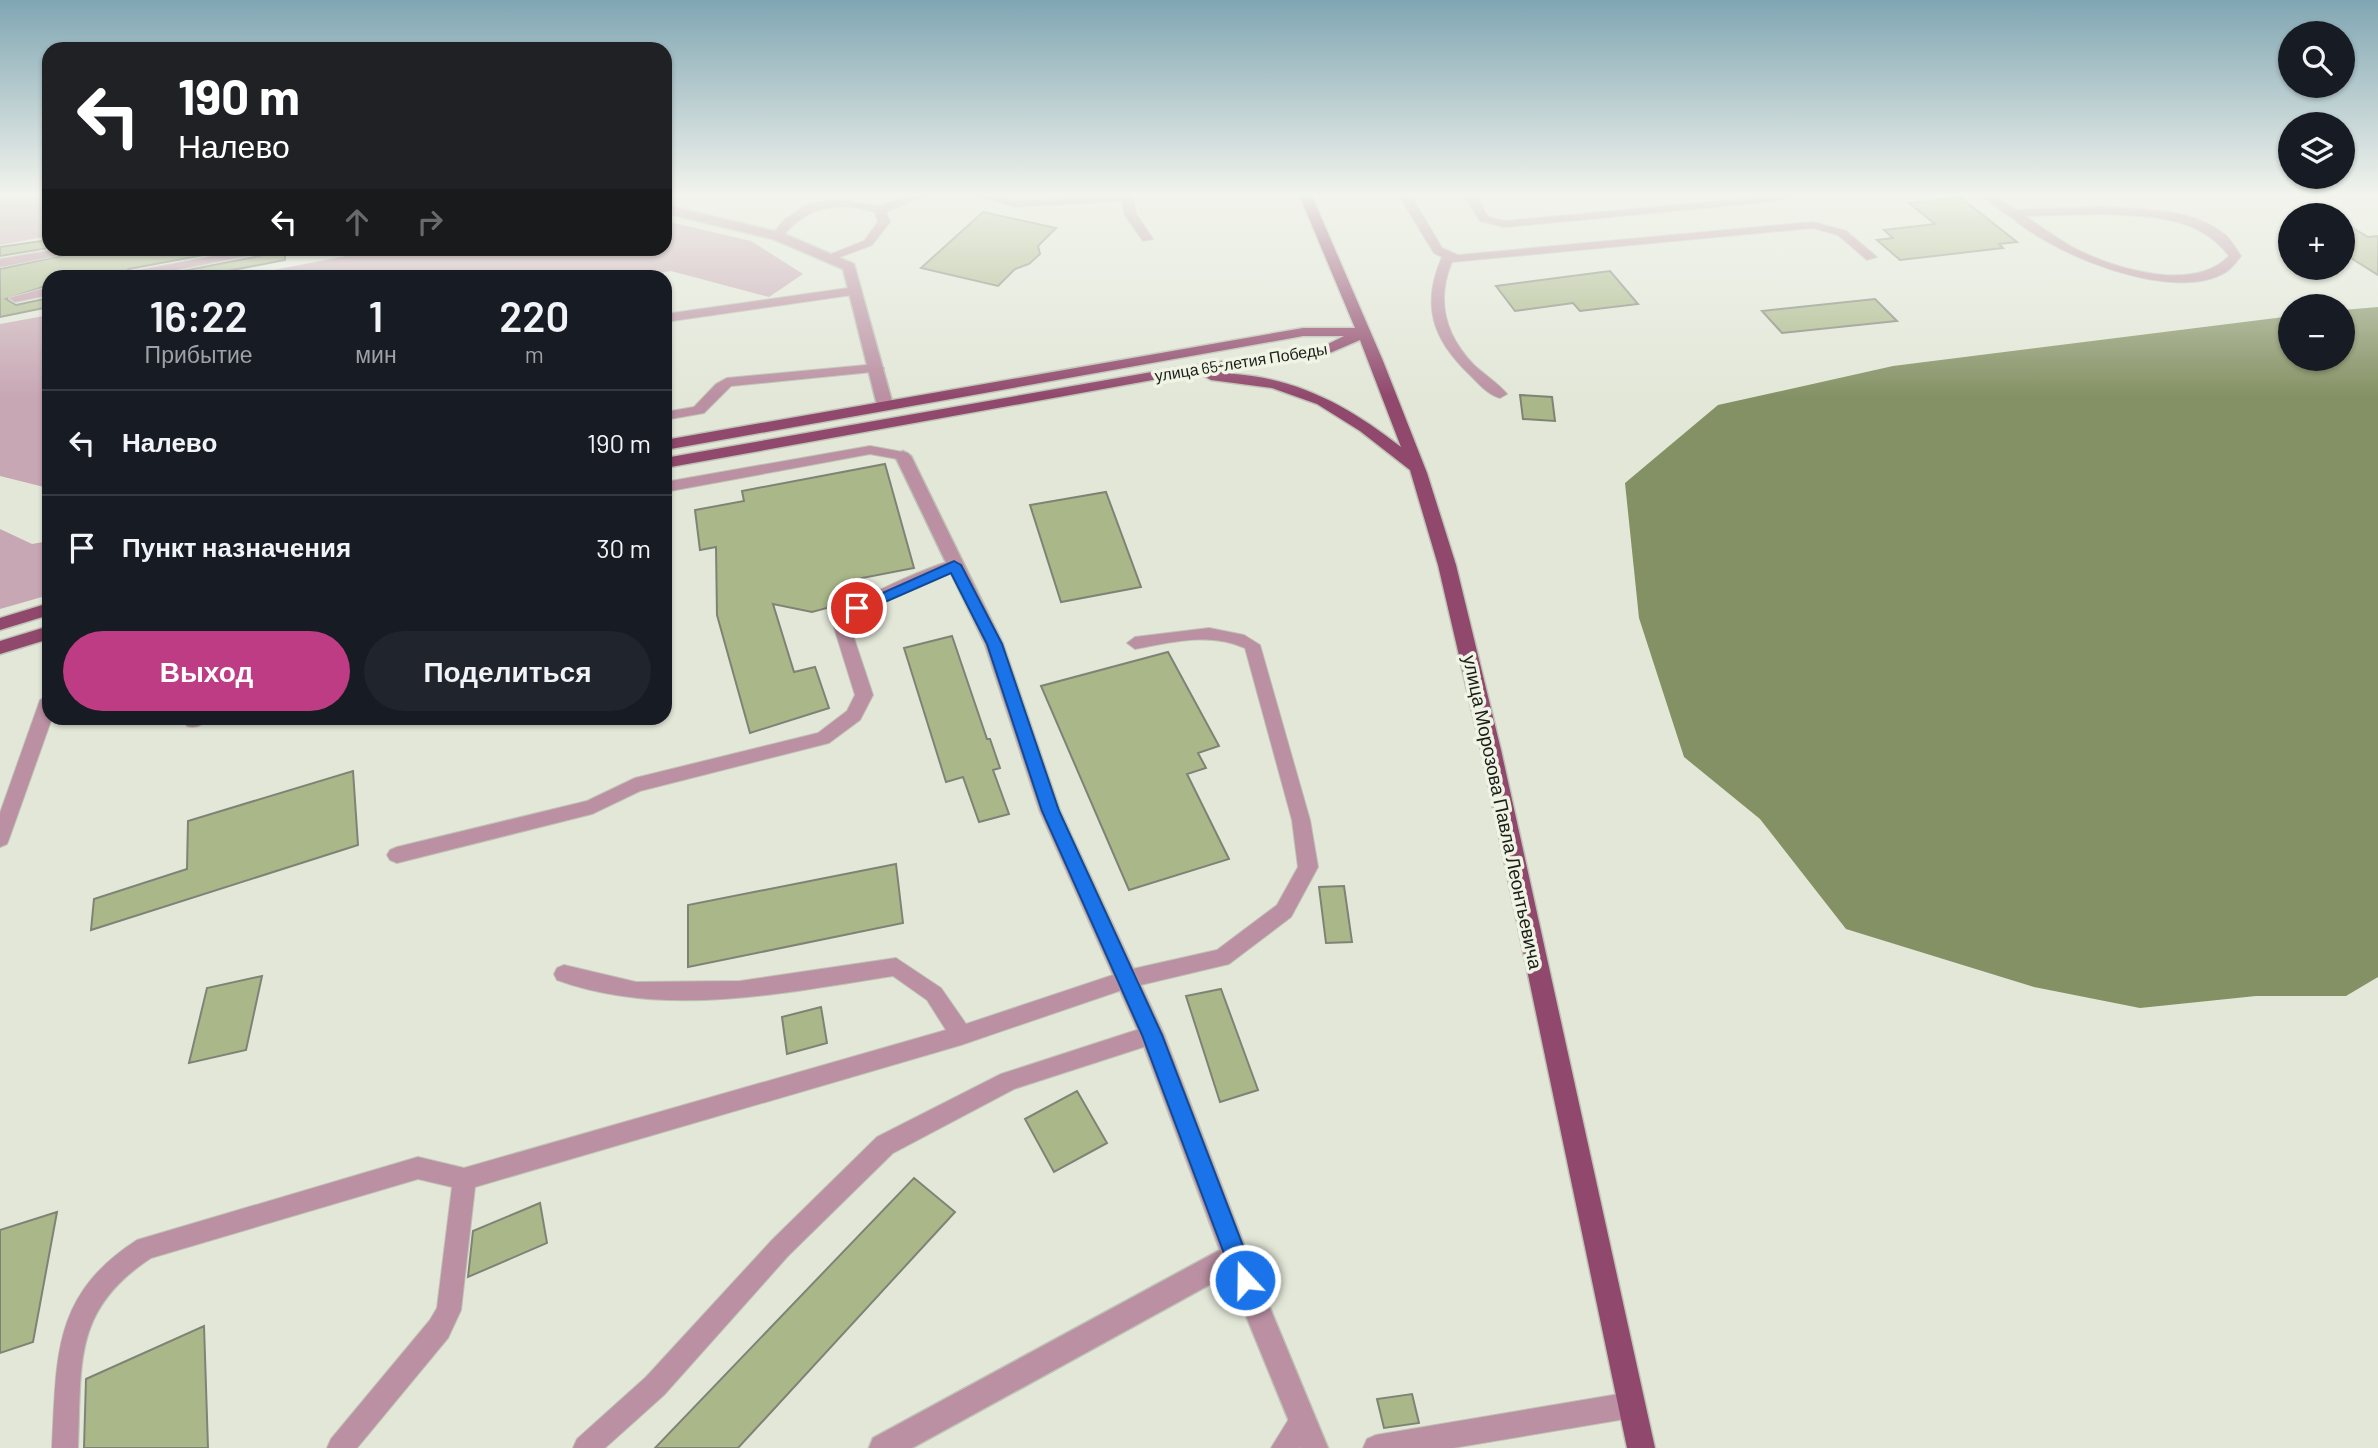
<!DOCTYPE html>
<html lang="ru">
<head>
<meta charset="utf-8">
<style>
	body { margin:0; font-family:Barlow,sans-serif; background:#20242c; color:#f1f3f6; height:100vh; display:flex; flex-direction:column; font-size:26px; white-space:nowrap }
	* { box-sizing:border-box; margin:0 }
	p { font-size:23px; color:#9ea1a6 }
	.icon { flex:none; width:38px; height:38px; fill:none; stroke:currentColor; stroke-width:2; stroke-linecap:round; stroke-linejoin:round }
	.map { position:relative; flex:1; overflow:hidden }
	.sheet { position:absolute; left:42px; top:270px; width:630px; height:455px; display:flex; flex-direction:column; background:#171b24; border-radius:21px; box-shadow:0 2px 5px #0004 }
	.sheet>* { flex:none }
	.guide { position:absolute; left:42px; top:42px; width:630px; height:214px; border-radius:21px; box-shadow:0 2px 5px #0004; background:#202124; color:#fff; overflow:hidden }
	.buttons { position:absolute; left:2278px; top:21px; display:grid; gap:14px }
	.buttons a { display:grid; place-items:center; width:77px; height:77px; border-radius:50%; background:#171b24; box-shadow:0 2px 5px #0004; font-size:35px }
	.pin { position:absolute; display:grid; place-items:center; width:60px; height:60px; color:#fff; margin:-30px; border:4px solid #fff; border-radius:50%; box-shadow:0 2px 7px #0007 }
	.me { position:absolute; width:77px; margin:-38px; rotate:339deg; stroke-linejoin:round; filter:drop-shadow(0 0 5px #0008) }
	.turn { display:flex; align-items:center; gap:24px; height:147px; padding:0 21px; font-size:32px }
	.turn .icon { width:91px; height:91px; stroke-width:2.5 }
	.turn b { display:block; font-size:49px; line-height:60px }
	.lanes { display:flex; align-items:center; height:66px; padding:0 21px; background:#0003; justify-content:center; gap:35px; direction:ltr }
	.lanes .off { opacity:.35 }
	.eta { display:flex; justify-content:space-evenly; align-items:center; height:119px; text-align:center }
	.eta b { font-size:42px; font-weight:600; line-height:49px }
	.primary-button { display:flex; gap:14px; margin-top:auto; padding:14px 21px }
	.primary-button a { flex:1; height:80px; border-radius:42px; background:#be3c83; color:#fff; font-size:28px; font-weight:600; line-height:80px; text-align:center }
	.primary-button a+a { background:#20242c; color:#f1f3f6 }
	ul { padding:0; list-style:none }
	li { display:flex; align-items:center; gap:21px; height:105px; padding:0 21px; border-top:2px solid #363941 }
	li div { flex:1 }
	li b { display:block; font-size:26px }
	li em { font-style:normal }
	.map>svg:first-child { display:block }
	.green { fill:#c7a7b4 }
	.water { fill:#849164 }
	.building { fill:#aab889; stroke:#7f8376; stroke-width:2 }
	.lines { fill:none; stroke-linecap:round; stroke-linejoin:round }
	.service-casing { stroke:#bec3b5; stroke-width:2 }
	.minor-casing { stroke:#bec3b5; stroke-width:3 }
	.primary-casing { stroke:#bec3b5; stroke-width:3 }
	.service { fill:#ba90a2; fill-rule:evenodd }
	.minor { fill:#ba90a2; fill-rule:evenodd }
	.primary { fill:#90486c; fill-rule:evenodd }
	.route { fill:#1a73e8; stroke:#114b97; stroke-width:2 }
	.labels { text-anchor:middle; stroke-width:7; stroke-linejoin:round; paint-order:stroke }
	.far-street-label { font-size:16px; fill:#1b1d18; stroke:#eff4e5 }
	.street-label { font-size:19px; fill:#1b1d18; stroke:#eff4e5 }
</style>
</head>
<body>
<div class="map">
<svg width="2378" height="1448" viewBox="0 0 2378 1448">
	<rect width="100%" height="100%" fill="#e2e7d8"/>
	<path class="green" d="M0,194h49v42l-49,9z
		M665,221l86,20 52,33 -34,23 -98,-26 -32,5h-397l141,-27 282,-1z
		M49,315v171l-5,1 -44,-11v-152z
		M0,529l32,15 17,-3v54l-49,14z"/>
	<path class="water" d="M2378,307v670l-32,19h-90l-116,12 -106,-21 -188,-58 -86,-110 -76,-62 -45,-139 -14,-135 93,-78 175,-39 398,-50v43h52v-49z"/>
	<path class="building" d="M1960,197l57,45 -18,2 4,4 -103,12 -23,-20 16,-2 -9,-8 51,-6 -26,-21z
		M983,212l73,16 -18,18 2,8 -11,10 -14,5 -17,17 -77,-18z
		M2343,222l25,15 10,-1v39l-35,-22z
		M49,240v8l-49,8v-9z
		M97,248h144l-112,21 -8,7h-72v9l-43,14 10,6 33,-7v9l-49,10v-48z
		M285,251v9l-83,16h-45z
		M1610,271l28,33 -58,7 -7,-8 -58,8 -19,-25z
		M1875,299l22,22 -115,12 -20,-22z
		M1520,395l32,2 3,24 -32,-2z
		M885,464l29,104 -52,10 4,15 -36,9 -3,6 -15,4 -39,-8 21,68 21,-5 14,41 -79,25 -33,-118 -1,-68 -16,3 -5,-40 49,-9 -2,-10z
		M1106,492l35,95 -80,15 -31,-97z
		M952,636l35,103h3l10,29 -7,2 16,44 -30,8 -16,-45 -17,5 -42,-134z
		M1168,652l51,94 -21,7 8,15 -19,6 42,85 -100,31 -88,-204z
		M353,771l5,74 -267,85 3,-31 93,-30 1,-48z
		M896,864l7,59 -215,44v-62z
		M1344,886l8,56 -26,1 -7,-56z
		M262,976l-16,74 -57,13 18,-75z
		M1221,989l37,101 -38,12 -34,-106z
		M821,1007l6,36 -40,11 -5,-37z
		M1077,1091l30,52 -53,29 -29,-53z
		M914,1178l41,34 -217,236h-83z
		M540,1203l7,40 -79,34 5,-46z
		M57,1212l-24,130 -33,11v-123z
		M204,1326l4,122h-124l2,-69z
		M1412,1394l7,29 -35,5 -7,-29z"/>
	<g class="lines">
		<defs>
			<path id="service" d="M913,194h16l-43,18 4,10 -18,23 -45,17 -6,-4 43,-17 14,-19 -3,-10c-39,-11 -68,-6 -94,26l-10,-2 12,-15 23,-16 30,-6 43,7z
				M971,194h19l25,7 118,-7 3,20 17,25 -10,2 -19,-27 -2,-13 -107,6z
				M1398,194h12l32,54 16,7 355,-33 33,9 31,26 -10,3 -29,-25 -25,-7 -361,34c-16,38 -7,73 22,103 11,10 24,18 33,29l-7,4c-12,-3 -22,-15 -30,-23 -38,-36 -49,-70 -28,-118l-8,-4z
				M1463,194h12l13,23 17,4 288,-27 -14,7 -274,26 -25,-6z
				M2101,207c39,2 91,1 123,27 7,5 12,15 17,22 -4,5 -9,12 -15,16 -52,33 -179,-19 -219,-59l6,-3zM2101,214c46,2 98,1 128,42 -35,36 -109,14 -149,-5 -19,-9 -37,-23 -55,-35z
				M65,248h30l-95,19v-8z
				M258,248h28l-140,28h-23l6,-4z
				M49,287v8l-34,7 -6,-4z
				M855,287l4,1v6l-194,28v-8z
				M877,364l7,4 -2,3 -151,15 -27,27 -39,7v-8l29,-5 22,-23 11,-6z
				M870,446l38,7 2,3 -7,4 -33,-6 -205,38v-10z
				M954,560l8,5 -2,4 -97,43 -14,11 24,72 -13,25 -31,23 -189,48 -48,23 -195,49 -7,-3 -3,-5 3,-5 7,-3 190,-46 48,-23 183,-45 29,-22 8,-16 -23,-74c13,-19 98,-55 122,-61z
				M1209,628l35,7 16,10 50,175 8,47 -27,50 -62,47 -101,24 -167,57 -486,142 -14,123 -13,28 -91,110h-30l4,-9 99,-119 7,-12 15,-121 -34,-8 -267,79c-79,52 -69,105 -73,190h-26c5,-92 0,-153 85,-208l281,-83 46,11 482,-138 -19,-30 -34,-24c-111,17 -228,43 -336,4l-3,-6 3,-6 7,-3 72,17 104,-1 156,-23 45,30 25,36 162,-54 89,-20 60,-45 21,-38 -6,-47 -47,-172c-36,-16 -73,-6 -110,1l-8,-6 8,-6z
				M49,694v24h3l-43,121 -2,5 -7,3v-34l40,-113z
				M186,718h22c-5,8 -13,10 -21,8l-3,-5z
				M1152,1025l7,3 4,7 -4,7 -145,47 -121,64 -105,103 -124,139 -59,53h-32l4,-9 69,-62 126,-137 105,-103 124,-63z
				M1631,1392l9,4 4,9 -4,9 -9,4 -178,30h-90l4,-9 9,-4z
				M1301,1410l9,4 4,9 -15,25h-28l21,-34z"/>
			<path id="minor" d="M1980,194h14l25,19 -10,3z
				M665,205l117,28 72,31 39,141 -3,3h-10l-3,-3 -34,-136 -70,-30 -108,-26z
				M903,451l8,5 92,188 57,167 104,224 84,220 80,193h-28l-71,-174 -317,174h-43l4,-10 347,-188 -80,-215 -100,-224 -55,-167 -90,-188z"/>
			<path id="primary" d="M1299,194h12l72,167 44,112 29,92 45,185 154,698h-28l-146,-698 -43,-185 -28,-95 -50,-39 -43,-27 -45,-16 -61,-8 -7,-4c7,-7 20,-3 31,-2 65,5 116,34 166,73l-41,-107 -35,15 -156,22 -504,91v-10l504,-89 153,-22 22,-11h-41l-638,114v-10l638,-112h52z
				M49,603v12l-49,15v-12z
				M49,626v13l-49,15v-13z"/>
		</defs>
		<use href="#service" class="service-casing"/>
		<use href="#minor" class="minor-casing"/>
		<use href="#primary" class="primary-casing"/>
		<use href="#service" class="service"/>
		<use href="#minor" class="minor"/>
		<use href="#primary" class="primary"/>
	</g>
	<linearGradient id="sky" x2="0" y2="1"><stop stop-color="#80a6b3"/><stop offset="0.49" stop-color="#f2f4ed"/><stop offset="1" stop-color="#f2f4ed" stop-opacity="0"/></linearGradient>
	<rect width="2378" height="397" fill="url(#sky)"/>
	<path class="route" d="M954,561l7,4 41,79 57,167 103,224 94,245 -4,8 -7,3 -8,-3 -95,-253 -100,-224 -55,-167 -36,-71 -89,39h-10l-3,-4z"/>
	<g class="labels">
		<g class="far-street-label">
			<text transform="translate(1241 362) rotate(-9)" y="6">улица 65-летия Победы</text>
		</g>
		<g class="street-label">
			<text transform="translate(1503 812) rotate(78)" y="7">улица Морозова Павла Леонтьевича</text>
		</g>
	</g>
</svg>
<div class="buttons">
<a><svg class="icon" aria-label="search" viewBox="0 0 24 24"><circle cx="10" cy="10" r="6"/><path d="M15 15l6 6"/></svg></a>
<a><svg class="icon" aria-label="layers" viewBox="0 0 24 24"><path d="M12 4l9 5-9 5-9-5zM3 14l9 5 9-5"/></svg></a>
<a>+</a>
<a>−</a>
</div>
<div class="pin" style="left:857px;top:608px;background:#d93025"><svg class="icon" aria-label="arrive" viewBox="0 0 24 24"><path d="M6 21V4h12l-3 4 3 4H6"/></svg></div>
<svg class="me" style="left:1245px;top:1280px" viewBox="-20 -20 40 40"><circle r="17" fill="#1a73e8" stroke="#fff" stroke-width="3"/><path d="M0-11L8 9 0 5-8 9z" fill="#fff"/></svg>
<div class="guide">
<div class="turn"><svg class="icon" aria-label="left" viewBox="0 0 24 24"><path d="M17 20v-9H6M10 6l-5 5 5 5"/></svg><div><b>190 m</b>Налево</div></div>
<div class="lanes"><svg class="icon" aria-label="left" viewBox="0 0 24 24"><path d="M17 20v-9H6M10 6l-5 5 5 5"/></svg><svg class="icon off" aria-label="ahead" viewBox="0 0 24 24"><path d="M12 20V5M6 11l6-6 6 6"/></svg><svg class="icon off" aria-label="right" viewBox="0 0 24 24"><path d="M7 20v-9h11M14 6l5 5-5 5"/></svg></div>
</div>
<section class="sheet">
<div class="eta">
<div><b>16:22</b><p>Прибытие</p></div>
<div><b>1</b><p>мин</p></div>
<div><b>220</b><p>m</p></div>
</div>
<ul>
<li><svg class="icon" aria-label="left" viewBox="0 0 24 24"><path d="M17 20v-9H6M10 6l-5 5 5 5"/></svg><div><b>Налево</b></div><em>190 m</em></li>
<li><svg class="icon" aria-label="arrive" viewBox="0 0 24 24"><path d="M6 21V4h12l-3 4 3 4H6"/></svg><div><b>Пункт назначения</b></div><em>30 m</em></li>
</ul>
<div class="primary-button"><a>Выход</a><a>Поделиться</a></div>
</section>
</div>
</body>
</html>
